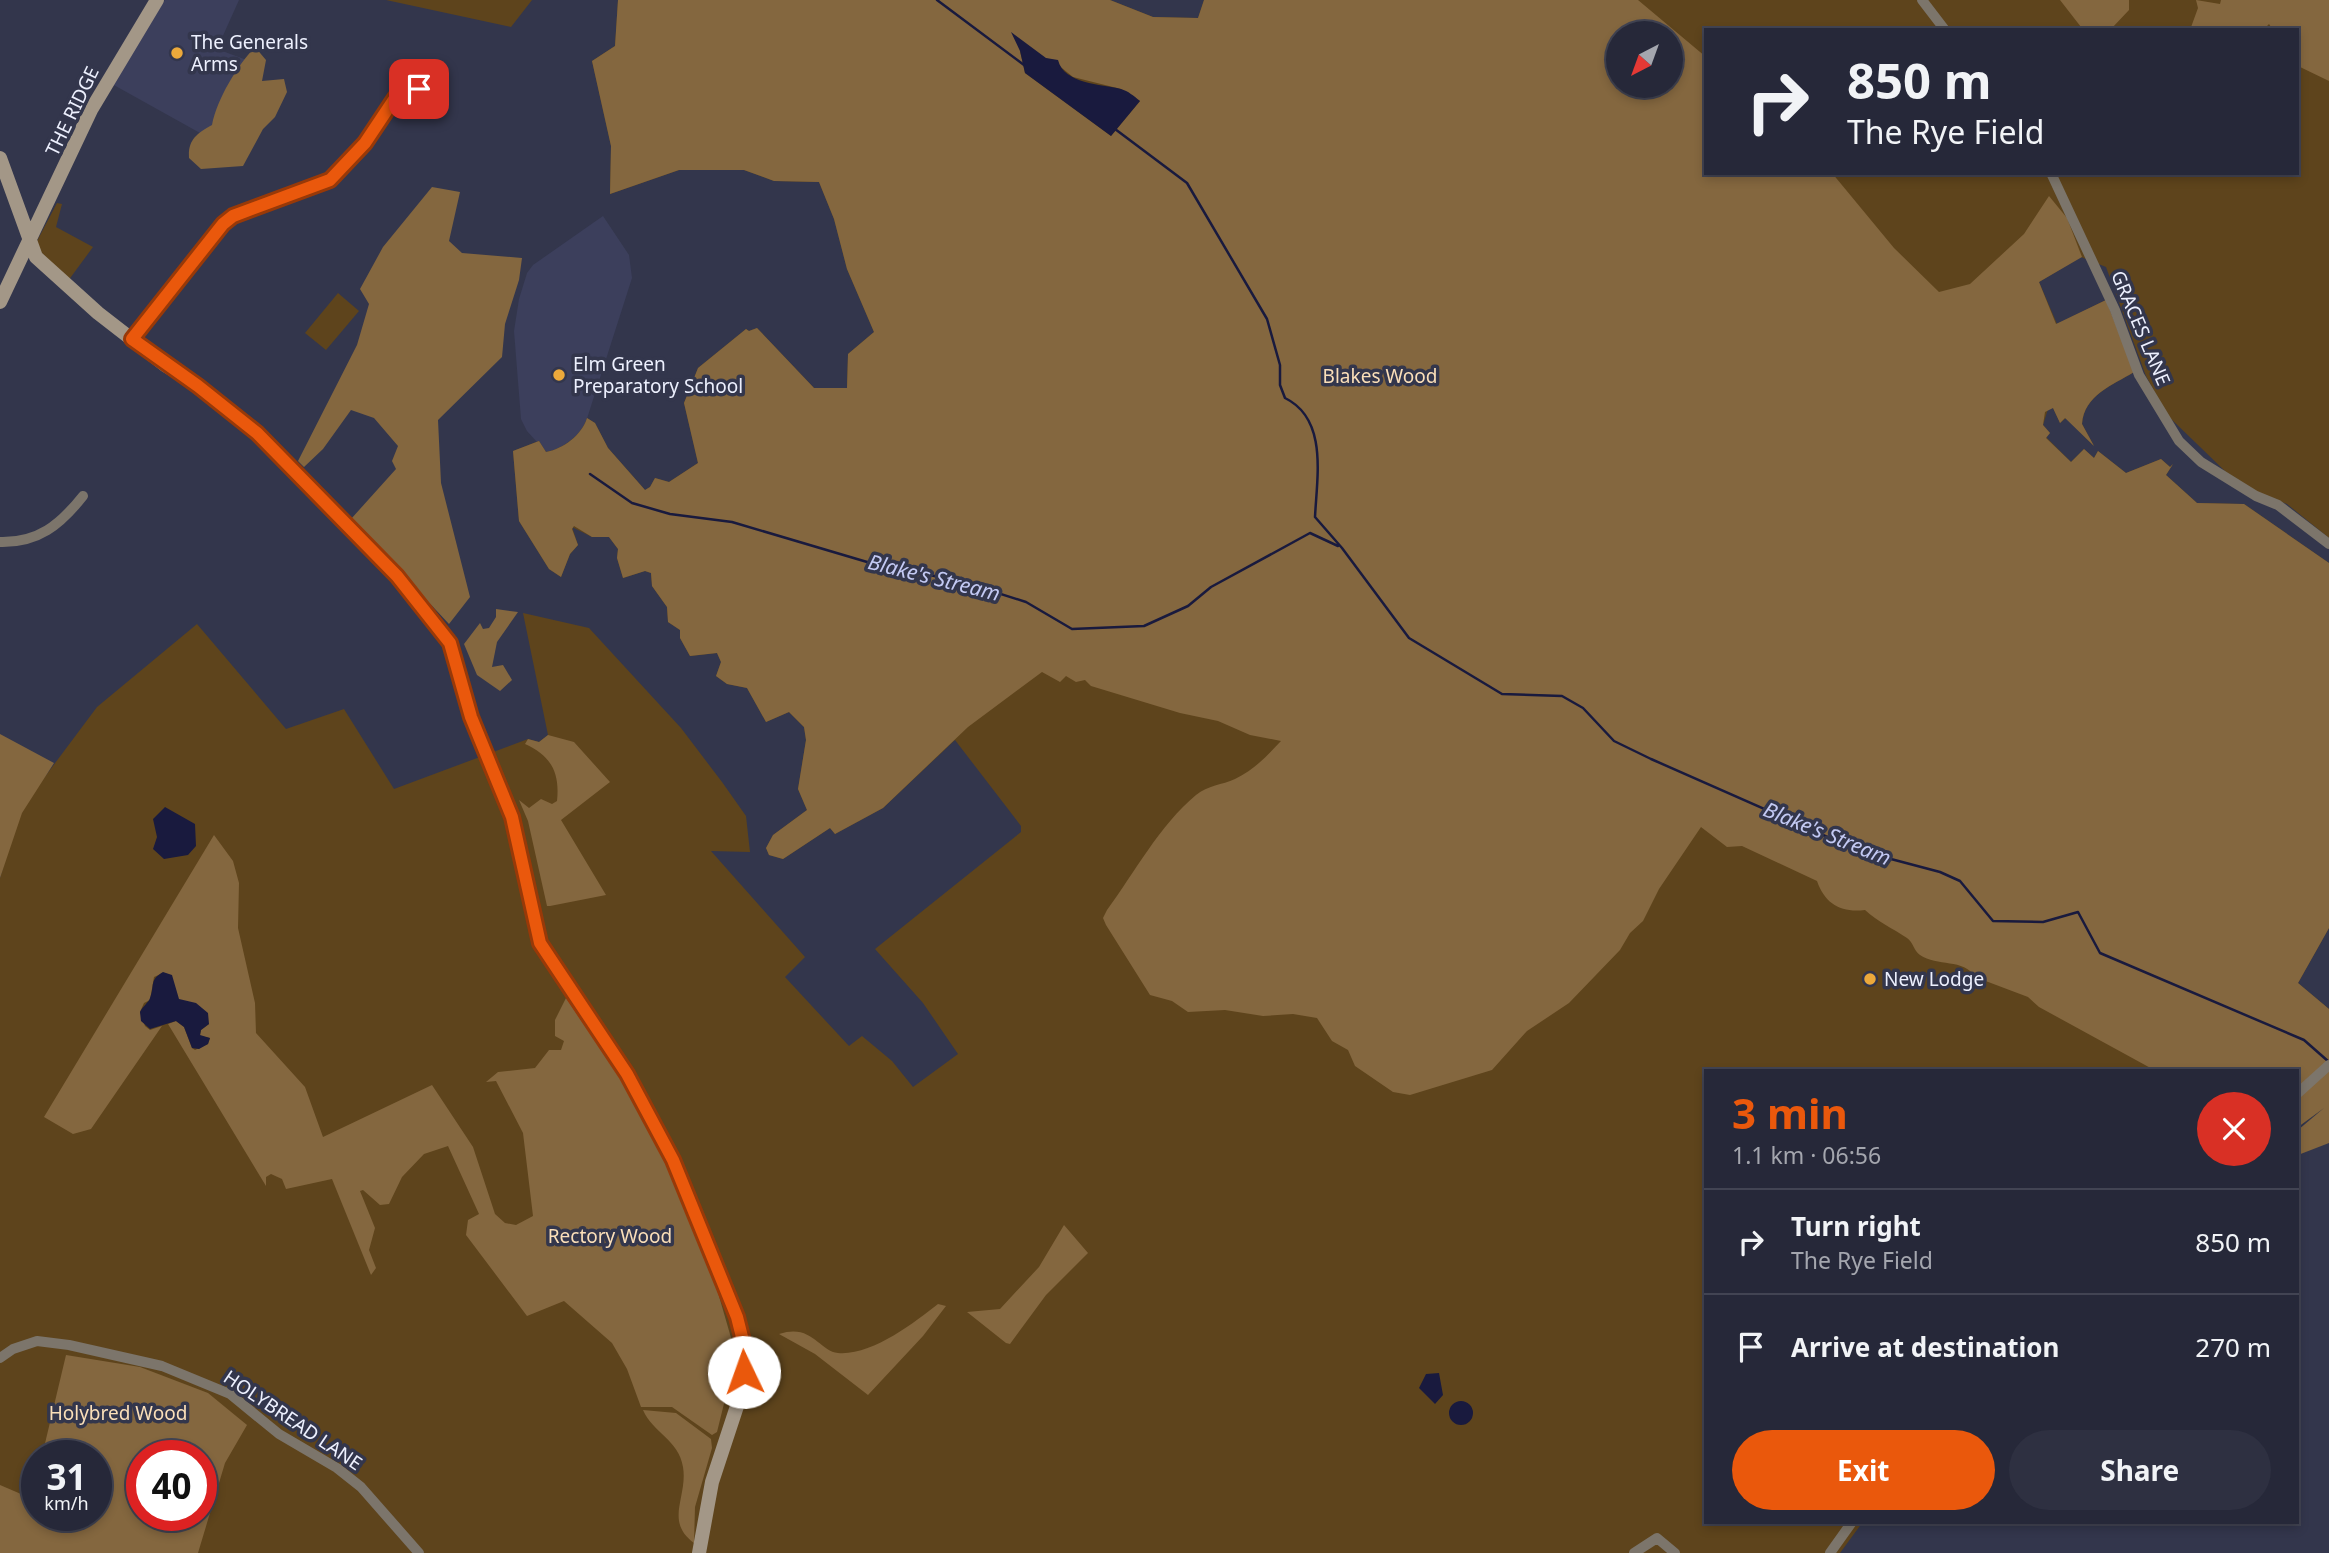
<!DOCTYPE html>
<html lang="en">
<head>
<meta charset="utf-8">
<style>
	body { margin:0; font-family:"Noto Sans",sans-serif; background:#2e3041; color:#f1f3f6; height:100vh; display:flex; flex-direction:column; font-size:26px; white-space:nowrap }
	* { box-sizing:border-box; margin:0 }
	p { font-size:23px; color:#a4a6ae }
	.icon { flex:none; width:38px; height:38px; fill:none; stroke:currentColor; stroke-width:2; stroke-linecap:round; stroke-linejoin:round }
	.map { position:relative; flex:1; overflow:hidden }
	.sheet { position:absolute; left:1704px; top:1069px; width:595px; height:455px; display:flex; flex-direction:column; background:#262839; border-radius:0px; box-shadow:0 4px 10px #0003,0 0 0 2px #424453 }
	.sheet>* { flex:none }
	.banner { position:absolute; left:1704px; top:28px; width:595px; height:147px; border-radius:0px; box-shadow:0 4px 10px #0003,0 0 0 2px #424453; background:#262839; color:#f1f3f6; overflow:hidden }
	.needle { width:46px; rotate:221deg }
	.buttons { position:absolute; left:1606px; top:21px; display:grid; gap:14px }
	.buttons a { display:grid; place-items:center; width:77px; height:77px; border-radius:50%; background:#262839; box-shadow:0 4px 10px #0003,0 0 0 2px #424453; font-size:35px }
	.speed { position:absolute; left:21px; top:1440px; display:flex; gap:14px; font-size:35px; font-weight:700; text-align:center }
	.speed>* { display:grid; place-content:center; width:91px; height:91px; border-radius:50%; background:#262839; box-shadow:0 4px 10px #0003,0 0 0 2px #424453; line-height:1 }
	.speed small { font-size:18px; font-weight:400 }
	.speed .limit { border:10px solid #d22; background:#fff; color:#111 }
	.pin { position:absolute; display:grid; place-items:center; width:60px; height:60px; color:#fff; margin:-30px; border-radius:14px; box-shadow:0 4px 10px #0006 }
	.me { position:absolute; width:77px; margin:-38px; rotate:357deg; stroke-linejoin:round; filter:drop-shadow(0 0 5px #0008) }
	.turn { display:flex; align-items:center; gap:24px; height:147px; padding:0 28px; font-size:32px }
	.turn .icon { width:91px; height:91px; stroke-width:2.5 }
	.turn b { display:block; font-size:49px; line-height:60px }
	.round { display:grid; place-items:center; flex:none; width:74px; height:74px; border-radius:37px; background:#2e3041 }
	.overview { display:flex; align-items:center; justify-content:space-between; height:119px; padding:0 28px }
	h1 { font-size:42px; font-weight:700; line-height:52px; color:#ea580c }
	.primary-button { display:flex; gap:14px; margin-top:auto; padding:14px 28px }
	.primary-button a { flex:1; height:80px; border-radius:42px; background:#ea580c; color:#fff; font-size:28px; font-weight:700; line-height:80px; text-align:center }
	.primary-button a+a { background:#2e3041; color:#f1f3f6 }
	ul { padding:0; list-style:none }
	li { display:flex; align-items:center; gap:21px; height:105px; padding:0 28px; border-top:2px solid #424453 }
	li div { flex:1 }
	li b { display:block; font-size:26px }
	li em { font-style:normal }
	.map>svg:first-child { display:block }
	.built { fill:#3c3f5c }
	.green { fill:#5e441c; fill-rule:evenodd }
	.forest { fill:#84673f; fill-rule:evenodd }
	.water { fill:#191a3e }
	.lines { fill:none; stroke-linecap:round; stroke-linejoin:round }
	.stream { stroke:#191a3e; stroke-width:2.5 }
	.street { stroke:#7c756b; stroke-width:10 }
	.secondary { stroke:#a39787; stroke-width:14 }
	.route-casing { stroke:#983908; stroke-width:18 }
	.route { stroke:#ea580c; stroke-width:12 }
	.poi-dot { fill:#eca93b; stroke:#33364c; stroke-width:2.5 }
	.labels { text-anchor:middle; stroke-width:7; stroke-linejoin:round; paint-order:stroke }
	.poi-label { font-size:19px; fill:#edf0fe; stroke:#33364c; text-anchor:start }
	.street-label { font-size:19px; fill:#edf0fe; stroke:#33364c }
	.park-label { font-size:19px; fill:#fbdfb9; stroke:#33364c }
	.water-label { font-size:21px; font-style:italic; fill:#c3c9f3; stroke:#33364c }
</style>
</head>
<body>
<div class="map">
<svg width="2329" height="1553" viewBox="0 0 2329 1553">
	<rect width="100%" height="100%" fill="#33364c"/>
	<path class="built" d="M165,0h74l-22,49 35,13 -43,76 -97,-54z
		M603,216l26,39 3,23 -49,153 -25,19 -12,2 -19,-21 -6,-12 -7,-88 5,-32 8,-26 6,-8z"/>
	<path class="green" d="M386,0h146l-21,27z
		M618,0h492l43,17 45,1 6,-18h1125v538l-42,-34 -28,-11 -33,-21 -59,-57 -21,-39 -40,-109 -25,-10 -42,25 18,42 49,-24 28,72c-21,13 -50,23 -52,52l12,22 -28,-28 -6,5 -7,-15 -5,1 -5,16 7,8 -4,4 25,25 13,-13 10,9 4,-7 28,22 35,-14 9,8 3,-3 -7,11 31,28 47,1 85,59v365l-31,55 31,26v95l-31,23v-56h-592v451l156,1 -22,30h-1840v-675l20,-68 77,-103 100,-83 89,105 58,-20 50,80 134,-50 11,3 9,-7 -25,-122 66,15 92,100 41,54 24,34 4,36 -39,-1 94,106 -20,20 64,69 13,-10 30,25 21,26 45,-33 -35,-51 -48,-54 146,-117v-6l-66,-86 -72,68 -48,26 -5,-6 -47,31 -14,-4 -3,-7 7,-13 34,-25 -9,-21 8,-49 -2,-13 -15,-15 -23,10 -19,-34 -20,-4 -11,-8 5,-14 -4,-9 -27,3 -10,-18v-8l-12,-8 -1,-15 -15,-21 -1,-13 -6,-2 -22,7 -6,-20 1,-9 -9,-12h-17l-20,-10 6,18 -8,9 -9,23 -12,-8 -30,-48 -6,-70 26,-10 7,11c17,-3 36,-17 41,-34l8,5 13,25 37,42 5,-3 5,-9 14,4 29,-19 -14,-60 14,-35 48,-39 3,2 8,-3 57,60h33l1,-34 26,-22 -27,-63 -13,-50 -15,-37 -45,-1 -30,-11h-65l-69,24 1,-48 -19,-85 23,-15zM1706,30h592v143h-592zM1619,33h52v53h-52zM37,1456h59v60h-59zM142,1456h59v60h-59z
		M57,203l5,1 -6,23 37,20 -25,34 -30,-32 -1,-8z
		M338,293l21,18 -33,39 -21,-17z"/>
	<path class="forest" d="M618,0h492l43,17 45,1 6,-18h434l68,57v116h126l62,75 45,44 31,-8 54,-50 25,-38 18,22 15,39 -43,25 17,42 50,-24 28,72c-21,13 -50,23 -52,52l12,22 -29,-28 -5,5 -7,-15 -8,4 -2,13 7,8 -4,5 25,24 13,-13 10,9 4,-7 28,22 35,-14 9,8 3,-3 -7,11 31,28 47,1 85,59v365l-31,55 31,26v134l-31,12v-25l26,-22 -26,19v-56h-142l-117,-64 -11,-10 -53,-20c-11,-19 -38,-10 -55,-22 -6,-4 -7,-13 -13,-17 -15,-10 -29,-16 -42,-28 -24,3 -40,-6 -48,-29l-75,-35 -15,1 -26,-20 -42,62 -16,32 -13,12 -10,17 -51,53 -42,28 -35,39 -82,25 -17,-3 -38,-26 -7,-16 -16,-9 -15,-23 -24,-4 -30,2 -38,-6 -37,2 -16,-11 -22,-6 -44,-70 -3,-7 4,-8c28,-38 52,-84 89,-115 12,-10 26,-10 39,-16 19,-9 32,-23 46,-38l-31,-6 -32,-14 -38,-8 -89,-27 -6,-6 -9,2 -10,-6 -6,6 -18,-10 -74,55 -85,81 -48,26 -5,-6 -47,31 -14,-4 -3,-7 7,-13 34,-25 -9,-21 8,-49 -2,-13 -15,-15 -23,10 -19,-34 -20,-4 -11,-8 5,-14 -4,-9 -27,3 -10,-18v-8l-12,-8 -1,-15 -15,-21 -1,-13 -6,-2 -22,7 -6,-20 1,-9 -9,-12h-17l-18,-11 -2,3 6,16 -8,9 -9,23 -12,-8 -30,-48 -6,-70 26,-10 7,11c17,-3 36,-17 41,-34l8,5 13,25 37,42 5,-3 5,-9 14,4 29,-19 -14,-60 14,-35 48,-39 3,2 8,-3 57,60h33l1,-34 26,-22 -27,-63 -13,-50 -15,-37 -45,-1 -30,-11h-65l-69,24 1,-48 -19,-85 23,-15zM1619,33h52v53h-52zM1020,51l32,9 21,17 48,12 19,12 -29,35 -86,-63z
		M2060,0h69v10l-17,18 -31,-1z
		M2196,0l24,4 1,-4h108v81l-31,-15v-36h-25l-4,-6 -6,6h-73l8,-22z
		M255,47l11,13 -4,21 22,-2 3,13 -12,25 -12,12 -20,37 -42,3 -12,-11c-1,-18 7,-24 23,-33 5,-26 25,-59 43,-78z
		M432,187l28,5 -11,49 13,12 60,5 -3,22 -14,44 -3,33 -64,63 3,63 29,114 -21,27 -98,-105 45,-50 -4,-8 6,-15 -24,-28 -23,-8 -28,39 -19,18 -6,-6 59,-116 12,-41 -9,-15 23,-42z
		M496,609l22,3 -21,30 -5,25 11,-2 9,15 -12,11 -23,-16 -13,-31 16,-21 3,6 6,-1 7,-11z
		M0,734l54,29 -32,50 -22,65z
		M548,735l26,7 36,40 -49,38 45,75 -56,11h-3l-19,-85 -9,-21 10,8 12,-9 11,5 5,-3c3,-29 -6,-45 -32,-57l3,-5 11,3z
		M214,835l19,26 6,22 -1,45 17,75 1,30 49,54 18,50 109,-52 41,62 22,67 10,9 11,2 17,-9 -10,-83 -27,-52 -10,1 12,-10 37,-4 14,-18h12l3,-9 -9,-5v-16l11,-22 58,85 37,66 47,109 28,97 -19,77 -5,3 -40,-28h-31l-14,-38 -15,-26 -48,-42 -37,15 -61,-81 2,-15 11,-6 -31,-68 -24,8 -22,23 -13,27 -9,1 -17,-15 -3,1 15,37 -6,22 7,18 -5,7 -39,-96 -46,10 -4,-10 -11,-5 -5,3v9l-98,-162 8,-3 8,6 8,21 3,2 13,-6 2,-6 -10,-2 1,-6 8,-6 -31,-25 -15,-26 -9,4 -4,23 -6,3 -4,9 5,14 5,4 12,-4 -71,103 -18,5 -29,-17z
		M1064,1225l24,28 -42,42 -36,49 -4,-1 -39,-31 33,-3 39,-42z
		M938,1304l8,2 -23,30 -55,59 -53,-41 -36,-20c33,-11 40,17 59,19 33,3 76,-30 100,-49z
		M66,1355l74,12 68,26 39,32 -22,38 -27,90h-198v-68l28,12 9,-19v38h59v-60h-54zM142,1456h59v60h-59z
		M643,1410l33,3 35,26 1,9 -17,59 -1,36c-30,-22 -6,-46 -11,-76 -4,-27 -30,-34 -40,-57z"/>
	<path class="water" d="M1011,32l35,26 12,2c6,24 43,24 63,29 7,2 13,7 19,12l-29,35 -86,-63 -5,-22z
		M165,807l30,17 1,22 -8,9 -24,4 -11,-10 4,-12 -4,-18z
		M163,972l9,3 7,24 17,4 12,10 1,11 -8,6 -1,5 10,3 -2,6 -9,5 -7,-1 -8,-21 -8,-6 -26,8 -9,-8 -1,-9c2,-5 9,-10 10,-14 5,-13 -1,-18 13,-26z
		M1439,1373l4,22 -8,9 -16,-16 7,-14z
		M1449 1413a12 12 0 1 1 24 0a12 12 0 1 1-24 0Z"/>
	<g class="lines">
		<path class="stream" d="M937,0l87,65
			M1115,129l72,54 80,136 13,46v20l5,13c43,21 32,78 30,119l27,31 67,90 93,56 60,2 21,12 31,33 37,18 206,91 83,22 20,9 33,40 50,1 35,-10 22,41 204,87 25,22
			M590,474l42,29 38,11 62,8 152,45 73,13 69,22 46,27 72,-3 44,-20 23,-19 99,-54 28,13"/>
		<path class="street" d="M1922,0l23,30
			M2051,173l64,137 24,65 40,66 22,21 55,34 22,9 51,39
			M132,339l91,-115 10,-8 97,-36 35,-37 30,-45 11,-8 30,1
			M0,542c38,1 60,-17 83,-46
			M2298,1093l31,-28
			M0,1358l13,-9 24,-8 32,4 93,21 68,28 49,40 58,34 24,19 58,66
			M1634,1553l23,-15 18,15
			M1830,1553l22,-31"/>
		<path class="secondary" d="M0,158l36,99 62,56 67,52 33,20 59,48 140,143 53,67 21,74 41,100 28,126 87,131 44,82 66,161 9,36 -4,38 -30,91 -13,71
			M0,302l91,-192 66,-110"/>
	</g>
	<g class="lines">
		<defs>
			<path id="route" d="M419,89l-13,1 -11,8 -30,45 -35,37 -97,36 -10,8 -91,115 66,47 59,47 140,143 53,67 21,74 41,100 28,126 87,131 46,86 64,157 9,36 -2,19"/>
		</defs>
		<use href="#route" class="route-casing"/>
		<use href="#route" class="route"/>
	</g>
	<g class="poi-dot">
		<circle cx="177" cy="53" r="7"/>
		<circle cx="559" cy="375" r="7"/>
		<circle cx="1870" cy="979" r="7"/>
	</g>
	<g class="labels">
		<g class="poi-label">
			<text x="191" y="49">The Generals<tspan x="191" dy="22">Arms</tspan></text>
			<text x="573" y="371">Elm Green<tspan x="573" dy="22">Preparatory School</tspan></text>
			<text x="1884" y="986">New Lodge</text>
		</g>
		<g class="street-label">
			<text transform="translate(72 111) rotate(-64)" y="7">THE RIDGE</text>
			<text transform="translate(2141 328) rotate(67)" y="7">GRACES LANE</text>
			<text transform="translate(293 1420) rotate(34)" y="7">HOLYBREAD LANE</text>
		</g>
		<g class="park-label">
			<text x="1380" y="383">Blakes Wood</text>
			<text x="610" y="1243">Rectory Wood</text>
			<text x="118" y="1420">Holybred Wood</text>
		</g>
		<g class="water-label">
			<text transform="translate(934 578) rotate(14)" y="7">Blake's Stream</text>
			<text transform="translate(1827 834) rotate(22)" y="7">Blake's Stream</text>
		</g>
	</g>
</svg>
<div class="buttons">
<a><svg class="needle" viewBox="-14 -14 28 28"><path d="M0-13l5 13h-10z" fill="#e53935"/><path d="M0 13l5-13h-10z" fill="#a4a6ae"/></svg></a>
</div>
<div class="speed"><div>31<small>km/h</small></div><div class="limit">40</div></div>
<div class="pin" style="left:419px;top:89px;background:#d93025"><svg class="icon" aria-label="arrive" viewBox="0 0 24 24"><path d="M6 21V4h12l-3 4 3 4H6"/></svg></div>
<svg class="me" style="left:744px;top:1372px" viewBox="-20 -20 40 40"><circle r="19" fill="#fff"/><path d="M0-13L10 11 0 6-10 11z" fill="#ea580c"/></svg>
<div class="banner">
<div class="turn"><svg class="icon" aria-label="right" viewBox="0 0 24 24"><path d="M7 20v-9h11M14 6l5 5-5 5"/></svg><div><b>850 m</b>The Rye Field</div></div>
</div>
<section class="sheet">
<div class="overview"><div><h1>3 min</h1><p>1.1 km · 06:56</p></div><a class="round" style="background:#d93025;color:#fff"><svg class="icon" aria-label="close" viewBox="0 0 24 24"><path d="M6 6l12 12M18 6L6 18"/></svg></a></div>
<ul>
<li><svg class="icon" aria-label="right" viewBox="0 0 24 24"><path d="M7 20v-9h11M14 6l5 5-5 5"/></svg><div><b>Turn right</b><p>The Rye Field</p></div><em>850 m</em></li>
<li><svg class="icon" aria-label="arrive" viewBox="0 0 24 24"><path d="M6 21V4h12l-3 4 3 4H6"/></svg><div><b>Arrive at destination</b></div><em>270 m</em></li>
</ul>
<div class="primary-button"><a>Exit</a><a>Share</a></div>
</section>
</div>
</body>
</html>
